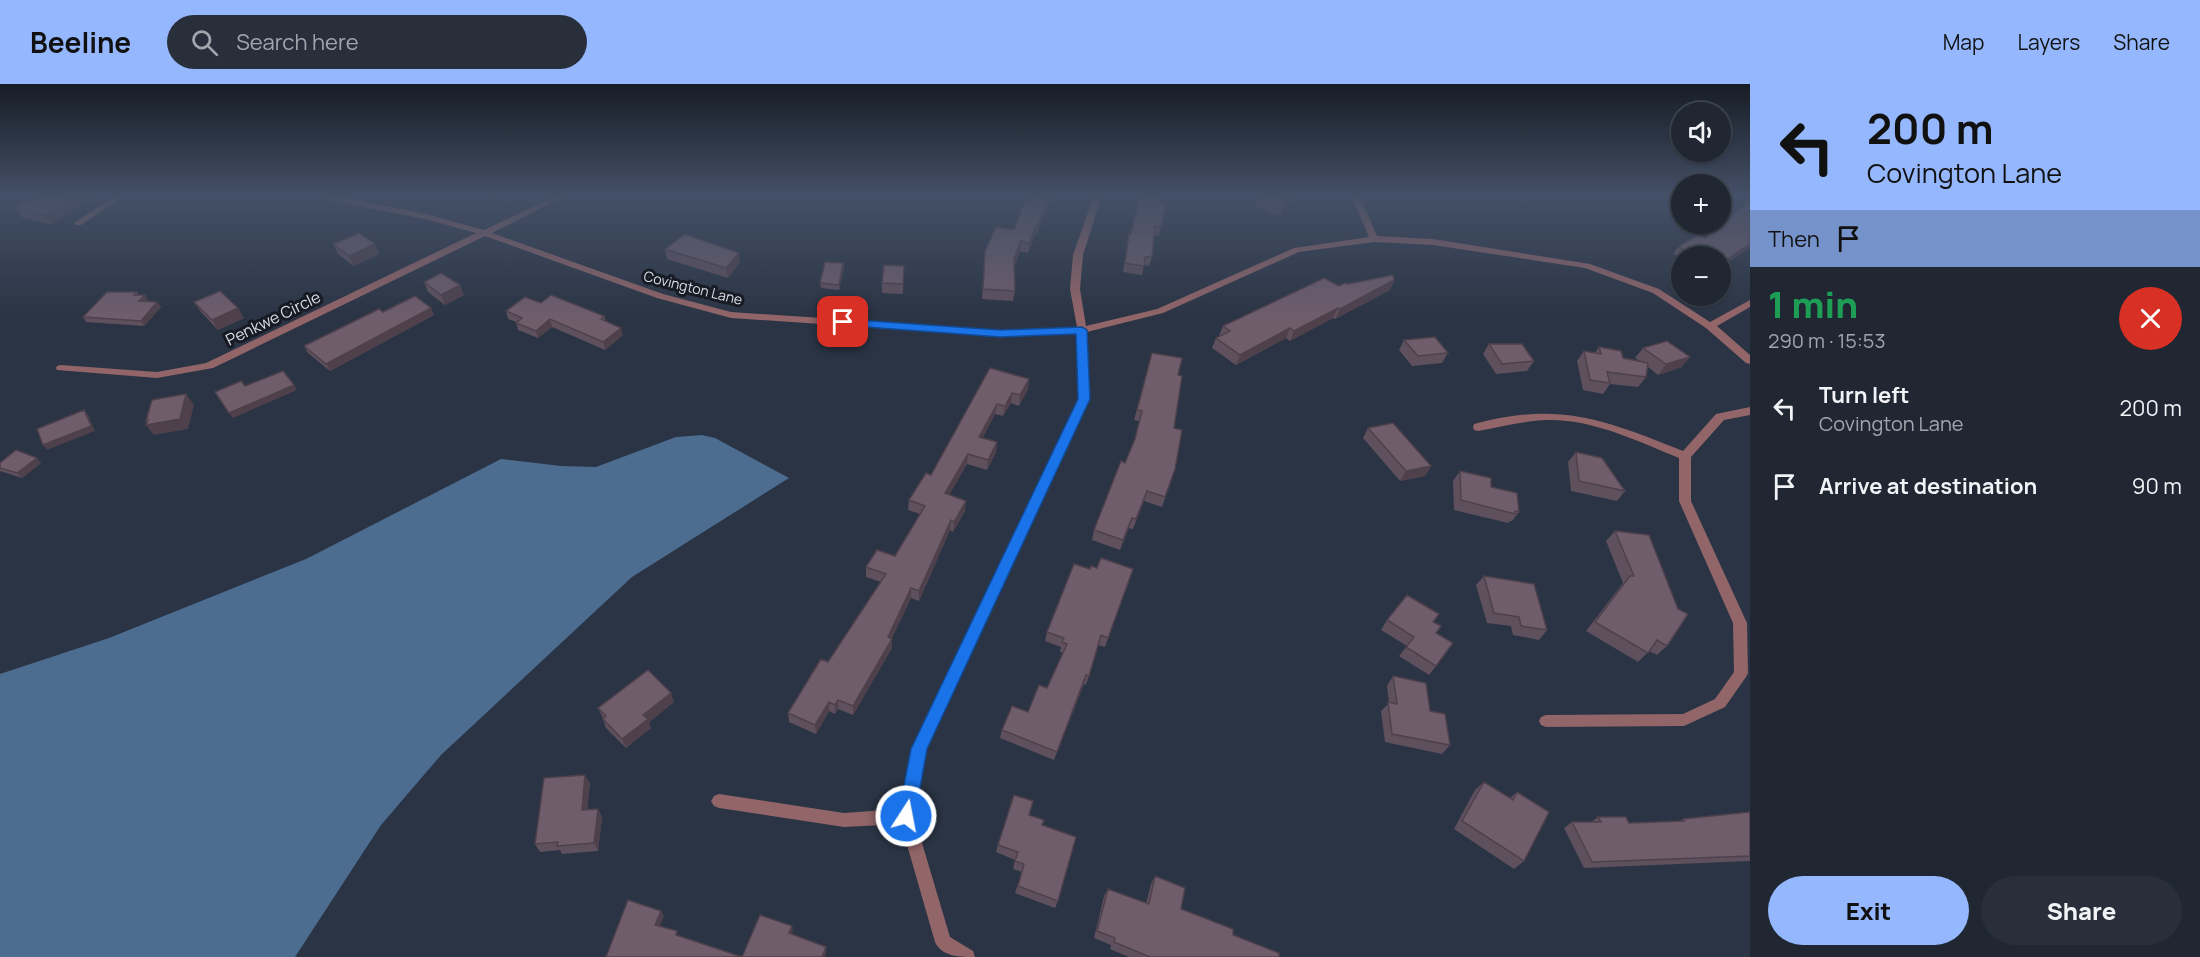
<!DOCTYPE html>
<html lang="en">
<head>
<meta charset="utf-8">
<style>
	body { margin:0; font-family:Manrope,sans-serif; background:#282f3b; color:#f1f3f6; height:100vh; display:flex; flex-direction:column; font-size:22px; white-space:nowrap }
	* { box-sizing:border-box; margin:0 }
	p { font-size:20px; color:#a2a5ac }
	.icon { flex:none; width:33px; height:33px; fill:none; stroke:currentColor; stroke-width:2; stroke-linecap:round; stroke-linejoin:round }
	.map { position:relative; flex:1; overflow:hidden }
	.side { display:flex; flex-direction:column; background:#202733; width:450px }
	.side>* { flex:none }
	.top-card { background:#94b7fd; color:#111; overflow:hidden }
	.fabs { position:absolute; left:1671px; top:18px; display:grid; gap:12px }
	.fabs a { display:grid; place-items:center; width:60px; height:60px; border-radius:50%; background:#202733; box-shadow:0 2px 4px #0004,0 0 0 2px #3d444e; font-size:30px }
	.pin { position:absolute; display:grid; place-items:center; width:51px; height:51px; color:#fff; margin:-26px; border-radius:12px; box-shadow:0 3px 9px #0006 }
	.me { position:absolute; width:66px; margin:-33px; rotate:11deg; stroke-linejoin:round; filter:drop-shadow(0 0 4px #0008) }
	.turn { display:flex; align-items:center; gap:21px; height:126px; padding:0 18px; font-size:27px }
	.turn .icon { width:78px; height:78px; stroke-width:2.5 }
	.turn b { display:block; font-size:42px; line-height:51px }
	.then { display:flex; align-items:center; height:57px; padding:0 18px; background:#0003; gap:12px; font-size:22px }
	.round { display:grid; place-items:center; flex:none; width:63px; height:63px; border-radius:32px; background:#282f3b }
	.summary { display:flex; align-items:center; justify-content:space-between; height:102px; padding:0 18px }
	h1 { font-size:36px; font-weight:800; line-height:45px; color:#1e9e55 }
	.primary-button { display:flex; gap:12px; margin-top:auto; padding:12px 18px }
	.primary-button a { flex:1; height:69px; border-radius:36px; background:#94b7fd; color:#111; font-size:24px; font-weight:800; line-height:69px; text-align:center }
	.primary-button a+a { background:#282f3b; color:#f1f3f6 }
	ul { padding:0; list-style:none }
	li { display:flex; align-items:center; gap:18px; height:78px; padding:0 18px }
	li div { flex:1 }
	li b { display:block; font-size:22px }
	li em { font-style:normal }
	header { display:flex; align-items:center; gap:36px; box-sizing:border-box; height:84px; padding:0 30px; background:#94b7fd; color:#111 }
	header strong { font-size:28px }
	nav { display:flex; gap:33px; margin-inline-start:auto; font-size:21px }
	.search { width:420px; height:54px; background:#282f3b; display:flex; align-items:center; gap:15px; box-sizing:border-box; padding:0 21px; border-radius:33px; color:#a2a5ac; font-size:22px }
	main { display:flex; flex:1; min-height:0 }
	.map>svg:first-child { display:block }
	.water { fill:#4c6c90 }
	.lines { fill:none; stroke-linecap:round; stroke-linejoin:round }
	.lane { fill:#926568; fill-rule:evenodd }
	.street { fill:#926568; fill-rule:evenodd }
	.wall { fill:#5f505d }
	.shaded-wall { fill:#4e414c }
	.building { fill:#6f5d6c; stroke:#4e414c; stroke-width:1.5 }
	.route { fill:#1a73e8; stroke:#114b97; stroke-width:1.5 }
	.labels { text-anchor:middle; stroke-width:6; stroke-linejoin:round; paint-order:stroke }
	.far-street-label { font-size:14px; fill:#d7dee8; stroke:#171b23 }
	.street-label { font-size:16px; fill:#d7dee8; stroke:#171b23 }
</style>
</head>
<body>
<header>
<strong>Beeline</strong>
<div class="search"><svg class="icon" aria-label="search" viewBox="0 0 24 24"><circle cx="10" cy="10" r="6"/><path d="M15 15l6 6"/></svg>Search here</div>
<nav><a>Map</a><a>Layers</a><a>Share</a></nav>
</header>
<main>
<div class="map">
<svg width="1750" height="873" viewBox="0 0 1750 873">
	<rect width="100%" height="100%" fill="#2a3444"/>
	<path class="water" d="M702,351l13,3 74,40 -157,99 -191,178 -60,70 -86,132h-295v-283l109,-36 197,-79 195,-100 60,7 35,1 80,-30z"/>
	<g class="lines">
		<path class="lane" d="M116,111h10l-45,30h-6l-1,-2z"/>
		<path class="street" d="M314,111h16l96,19 58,16 73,-35h10l-75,38 171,61 68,18 269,18 77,-3 -7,-38 3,-34 21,-60h8l-19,60 -3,34 6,37 71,-17 137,-61 75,-11 -18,-42h8l18,41 56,3 157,25 69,25 51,33 40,-22v7l-33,19 33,29v9l-4,-1 -40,-35 -53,-35 -68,-25 -152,-23 -59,-3 -75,10 -136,61 -76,19 2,67 -163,350 -12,67 36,121 23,14 2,6c-15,0 -33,0 -40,-15l-34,-118 -57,3 -125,-19 -5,-2 -3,-5 3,-5 5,-2 125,19 56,-4 12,-60 167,-350 -2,-66 -77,3 -269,-18 -74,-20 -172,-62 -272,132 -56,10 -100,-8 -1,-2 1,-2 4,-1 96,7 49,-9 270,-130 -51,-14 -107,-21z
			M1750,323v8l-26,5 -33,37v44l56,122 1,50 -2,4 -21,30 -41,19 -138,1 -5,-2 -2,-4 2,-4 5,-2 137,-1 32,-15 19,-27 -1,-49 -54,-122v-43c-42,-17 -86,-39 -132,-38 -24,1 -46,7 -69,11l-4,-1 -1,-3 1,-3c85,-23 131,-4 209,27l33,-37z"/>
	</g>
	<path class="wall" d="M38,111l14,29 -29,-6 -7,-10z
		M484,111h20l-11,5z
		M1020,111h31l-14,39 -1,-1 -8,20 -8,-2 -5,14v26l-2,10 -31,-2 3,-48 29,-21 12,-32 -7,-1z
		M1261,111h31l-1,3 -12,18 -23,-8 3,-9z
		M1747,111h3v53l-30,19v-11h-38v2l-9,-4 5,-7 27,-9 39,-33z
		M1160,120l6,1 -7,31 -5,-1 -2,22 -3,9 -5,-1 -2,10 -19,-3 6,-38h2z
		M333,160h42l4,10 -25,12 -16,-12z
		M665,165l75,13 -12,16 -61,-19z
		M843,179l1,5 -5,22 -18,-2 -1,-5z
		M904,182l-1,28 -21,-1v-10z
		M1394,196l-4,10 -55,29 -2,-1 -43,23 -4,-3 -50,27 -24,-17 4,-10 3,-2 4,-10 116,-40z
		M424,198l40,13 -19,10 -17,-13z
		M137,208l1,3 10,5 -1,2h10l4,5 -17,19 -58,-4 -3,-5z
		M194,218l50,16 -26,12 -17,-18z
		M541,219l63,13 2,5 17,14 -18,15 -53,-23 -14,11 -20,-8 -2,-8 -8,-3 -2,-8z
		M383,228l51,3 -104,56 -22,-18 -4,-7z
		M1404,256l44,13 -6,10 -30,3 -13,-16z
		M1489,260l45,17 -7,10 -31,3 -13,-20z
		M1599,263l24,11 18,4 -6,-4 8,-10 39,19 -24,8 -10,-8 -2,10 -8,10 -28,-3 -7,10 -20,-4 -6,-29 7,-10 11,2z
		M1152,269l26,22 -4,53 1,41 -13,38 -18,-6 -11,28 -4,-1 -9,22 -28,-10 2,-10 40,-88 5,-21 -5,-1z
		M990,284l39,11 -1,10 -9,17 -8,-3 -8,13 -8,-2 -13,24 15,4 -1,10 -9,18 -20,-6 -18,31 16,16 -12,21 -3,-2 -31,71 -8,-3 -19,40v10l-39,67 -15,-6 -3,5 -6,-3 -13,23 -27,-12 -1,-9 40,-51 53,-80 -15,-5v-10l29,-11 25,-42 -12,-4 1,-10 22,-25z
		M1368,344l63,38 -6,10 -25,5 -37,-43z
		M1576,368l49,39 -8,10 -46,-10 -3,-29z
		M0,379h41l-19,15 -22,-7z
		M1460,387l31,16 28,25 -7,9h-2l-2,2 -54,-13 -1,-29z
		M1615,447l52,115 -10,9 -8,-4 -11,11 -52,-31 37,-48 -17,-42z
		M1090,485l40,10 -25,68 -7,-2 -12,40 -2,-1 -30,76 -54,-22 2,-8 26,-18 19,-24 16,-35 -3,-1 1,-5 -16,-6 2,-9z
		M1484,492l63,54 -8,10 -26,-5 -2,-9 -24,-3 -11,-38z
		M1387,536l46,2 3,11v33l-7,9 -30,-19 8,-10 -26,-16z
		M1393,592l37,35 20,34 -8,9 -57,-12 -4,-31 8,-8 -2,-17z
		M674,618l-25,20 2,6 -25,20 -20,-20 -3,-9v-1l-5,-10z
		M1484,698l26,16 7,-6 7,69 -10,8 -60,-40 21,-39z
		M590,699l-3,27 11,-1 4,8 -4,34 -36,3 -2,-4 -20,2 -5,-8z
		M1750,728v49l-166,7 -20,-40 8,-6h19l7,-5 31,6 50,-1 4,-3z
		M1029,731l13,10 16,76 -3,7 -40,-15 7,-21 -9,-3 2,-9 -19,-8 2,-7z
		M1155,792l26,33 98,48h-150l-19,-8 1,-4 -17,-7 10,-42 4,-7 38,15 5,-20z"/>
	<path class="shaded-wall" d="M77,111h22l-47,29 -7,-9z
		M491,111h13l-11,5z
		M1049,111h2l-14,39 2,-10z
		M1290,111h2l-1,3 -12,18 3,-10z
		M1037,140l-1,9 -8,20 1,-10z
		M1021,157l-1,10 -7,18 1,-10z
		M375,160l4,10 -25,12 -5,-10z
		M1750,160v4l-30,19v-2l3,-3z
		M739,169l1,9 -12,16 -2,-10z
		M843,179l1,5 -5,22v-5z
		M1394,196l-4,10 -55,29 5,-10z
		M460,201l4,10 -19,10 -4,-10z
		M145,211l3,5 -6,7 -3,-6z
		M157,218l4,5 -17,19 -3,-5z
		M238,224l6,10 -26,12 -6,-10z
		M431,224l3,7 -104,56 -4,-7z
		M1338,224l-5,10 -43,23 4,-10z
		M550,235l2,8 -14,11 -2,-7z
		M621,244l2,7 -18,15 -2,-8z
		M1290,244l-4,10 -50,27 4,-10z
		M1690,273l-8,10 -24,8 8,-11z
		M1029,295l-1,10 -9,17 1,-11z
		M294,301l3,5 -64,28 -4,-5z
		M1012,309l-1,10 -8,13 2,-10z
		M186,310l8,11 -6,24 -34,6 -8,-10h2l-2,-4 2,-1z
		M997,320l-2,10 -17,33 1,-10z
		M84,326l4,5 7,16 -48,19 -4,-5z
		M997,358l-1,10 -9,18 1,-10z
		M968,370l-1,10 -23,39 1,-10z
		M37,374l4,5 -19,15 -5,-5z
		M1431,382l-6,10 -25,5 6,-10z
		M1147,407l-3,10 -11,28 3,-10z
		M966,417l-1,10 -12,21 1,-10z
		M1132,434l-3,10 -9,22 3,-10z
		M951,436l-1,10 -31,71v-10z
		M911,504v10l-21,44 2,-3v9l-39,67v-9l35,-69z
		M1086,591l-2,9 -30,76 3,-8z
		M671,609l3,9 -25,20 2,6 -25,20 -4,-9 21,-24z
		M838,616v9l-3,5v-9z
		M829,618v9l-13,23 -1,-9z
		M585,691l5,8 -4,35 -4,-8z
		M598,725l4,8 -4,34 -4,-8z
		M661,827l3,5 -6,14 -3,-5z
		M792,842l1,5 -3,8 -1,-6z
		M826,863v5l-1,5h-3z"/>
	<path class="building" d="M38,111h39l-32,20 -29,-7z
		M1027,111h22l-10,29h-2l-8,19 -8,-2 -7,18 1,32 -32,-2 2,-38 11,-24 18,3z
		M1140,111h22l-2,9 6,1 -5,22 -6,-1 -3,31h-7l-1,9 -19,-3 4,-29h2z
		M1261,111h29l-8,11 -23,-7z
		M1750,112v48l-27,18 -3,-1v-5h-9l-4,-2 -4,2h-4l-21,-9 20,-12 7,3 44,-37z
		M359,149l16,11 -26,12 -16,-12z
		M685,150l54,19 -13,15 -61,-19z
		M825,178l18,1 -4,22 -19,-2z
		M884,181l20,1 -1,18 -21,-1z
		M441,189l19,12 -19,10 -17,-13z
		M1393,191l1,5 -54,29 -2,-1 -44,23 -4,-3 -50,27 -24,-17 14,-7 -7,-5 101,-48 15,8 6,-3 3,1z
		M220,207l18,17 -26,12 -18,-18z
		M107,208h30l-3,3h11l-6,6 18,1 -16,19 -58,-4z
		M551,211l53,21 -3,3 20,9 -18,14 -53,-23 -14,12 -20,-8 6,-5 -16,-7 19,-14 16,6z
		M415,212l16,12 -105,56 -22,-18 75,-37 4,3z
		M1435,253l13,16 -30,3 -14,-16z
		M1667,257l23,16 -24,7 -23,-16z
		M1489,260h33l12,17 -32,3z
		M1599,263l22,4 2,7 25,5 -2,14 -39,-5 3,11 -20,-3 -6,-29 17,3z
		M1152,269l30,5 -4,17 4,1 -8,52 8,2 -7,39 -10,28 -18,-6 -11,28 -4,-1 -9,22 -29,-10 27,-69 4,2 10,-24 7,-28 -5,-1z
		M990,284l39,11 -9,16 -8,-2 -7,13 -8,-2 -18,33 18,5 -9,18 -20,-6 -23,39 21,8 -12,21 -3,-2 -32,71 -8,-3 -23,49 4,2 -39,67 -15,-6 -3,5 -6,-3 -14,23 -27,-12 33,-54 7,3 58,-88 -20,-7 11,-17 18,6 30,-50 -16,-6 17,-27 5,2z
		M283,287l11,14 -65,28 -14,-21 26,-11 4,5z
		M186,310l-6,25 -34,6 2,-5 -2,1 6,-21z
		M84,326l7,16 -48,19 -6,-16z
		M1393,339l38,43 -25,5 -38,-43z
		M16,366l21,8 -20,15 -17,-5v-5z
		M1576,368l26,6 23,33 -46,-10z
		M1460,387l31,7v9l26,6 2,19 -4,-1v3l-54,-14z
		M1615,447l34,4 29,74 10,5 -21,32 -10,-6 -9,13 -53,-31 35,-46h4z
		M1101,474l32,11 -25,69 -7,-3 -12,41 -3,-1 -29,77 -55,-22 10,-24 16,6 11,-27 8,3 20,-44 -5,-2 2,-4 -17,-6 27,-68 16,5 1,-3 6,2z
		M1484,492l50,8 13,46 -26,-4 -2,-9 -25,-4z
		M1407,511l32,19 -6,8 8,4 -5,7 17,10 -17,23 -30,-19 8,-10 -27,-17z
		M648,586l23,23 -28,22 5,4 -26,20 -19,-20 3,-3 -8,-8z
		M1393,592l33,7 4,28 15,3 5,31 -58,-11 -4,-32 9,2z
		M585,691l-3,35 16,-1 -4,34 -37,3 1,-4 -23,2 9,-66z
		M1484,698l29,18 4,-8 32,20 -25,49 -62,-40z
		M1014,711l19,6 -4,14 15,5 -2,5 34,12 -18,64 -40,-15 6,-22 -9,-3 3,-9 -20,-7z
		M1750,728v44l-158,6 -20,-40h29l-3,-5h28l3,6 55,-2 -1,-2z
		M1155,792l30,12 -4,21 52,20v6l46,18v4h-129l-36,-15 1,-4 -18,-7 11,-42 41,15z
		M628,816l33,11 -6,14 22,6 -1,4 66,22 18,-42 32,11 -3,7 37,14 -4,10h-216z"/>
	<linearGradient id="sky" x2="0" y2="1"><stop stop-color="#171d25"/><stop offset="0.48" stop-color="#445067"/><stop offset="1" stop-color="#445067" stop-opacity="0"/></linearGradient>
	<rect width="1750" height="233" fill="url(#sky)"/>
	<path class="route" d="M843,235l157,11 82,-3 5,3 3,69 -163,350 -12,67 -3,6 -6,2 -6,-2 -2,-6 13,-67 167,-350 -2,-65 -76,3 -161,-12v-5z"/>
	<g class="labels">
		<g class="far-street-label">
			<text transform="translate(693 204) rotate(14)" y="5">Covington Lane</text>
		</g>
		<g class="street-label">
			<text transform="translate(273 234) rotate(-26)" y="6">Penkwe Circle</text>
		</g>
	</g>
</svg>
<div class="fabs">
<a><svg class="icon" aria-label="sound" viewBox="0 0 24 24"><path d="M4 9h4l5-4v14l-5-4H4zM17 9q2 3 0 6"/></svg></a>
<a>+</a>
<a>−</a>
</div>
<div class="pin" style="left:843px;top:238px;background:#d93025"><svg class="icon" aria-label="arrive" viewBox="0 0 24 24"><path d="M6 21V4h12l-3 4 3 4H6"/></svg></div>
<svg class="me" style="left:906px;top:732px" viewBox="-20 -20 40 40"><circle r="17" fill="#1a73e8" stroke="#fff" stroke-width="3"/><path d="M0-11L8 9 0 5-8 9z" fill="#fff"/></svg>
</div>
<section class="side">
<div class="top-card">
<div class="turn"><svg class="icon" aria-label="left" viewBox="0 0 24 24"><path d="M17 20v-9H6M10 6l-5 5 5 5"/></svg><div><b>200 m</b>Covington Lane</div></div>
<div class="then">Then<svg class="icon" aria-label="arrive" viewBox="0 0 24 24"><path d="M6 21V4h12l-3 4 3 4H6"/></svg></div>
</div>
<div class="summary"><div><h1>1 min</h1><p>290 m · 15:53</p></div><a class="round" style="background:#d93025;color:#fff"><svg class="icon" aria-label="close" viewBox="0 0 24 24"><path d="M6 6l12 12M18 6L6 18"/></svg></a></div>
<ul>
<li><svg class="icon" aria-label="left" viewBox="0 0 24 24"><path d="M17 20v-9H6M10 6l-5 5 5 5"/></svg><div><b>Turn left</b><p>Covington Lane</p></div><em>200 m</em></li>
<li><svg class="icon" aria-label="arrive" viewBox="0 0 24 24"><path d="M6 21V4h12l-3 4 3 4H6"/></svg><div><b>Arrive at destination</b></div><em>90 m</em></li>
</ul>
<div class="primary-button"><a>Exit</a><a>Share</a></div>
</section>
</main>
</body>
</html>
